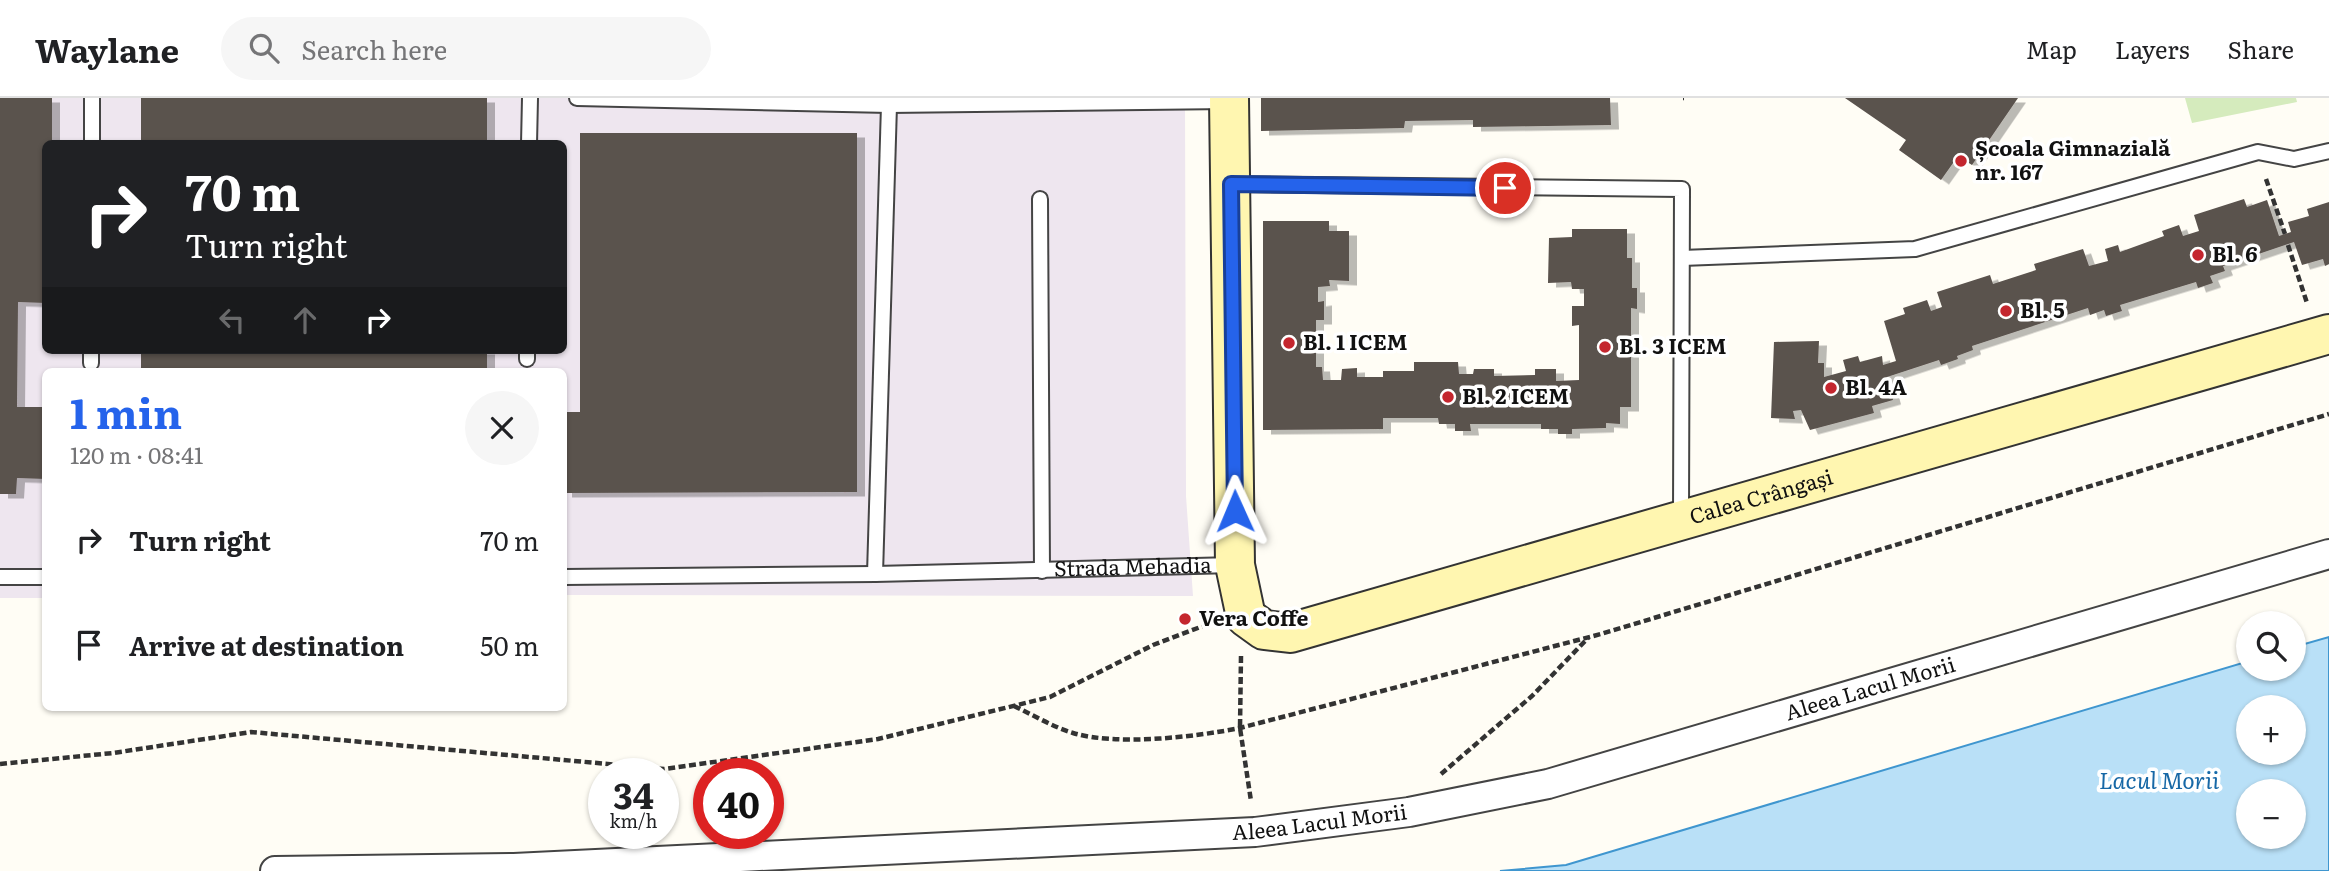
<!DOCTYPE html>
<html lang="en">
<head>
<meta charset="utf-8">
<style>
	body { margin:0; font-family:Literata,serif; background:#f6f6f6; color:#202124; height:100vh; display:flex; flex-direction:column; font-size:26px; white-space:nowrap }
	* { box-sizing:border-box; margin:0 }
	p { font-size:23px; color:#757577 }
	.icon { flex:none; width:38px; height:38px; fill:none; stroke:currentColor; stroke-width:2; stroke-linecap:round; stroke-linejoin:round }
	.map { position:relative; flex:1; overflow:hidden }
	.panel { position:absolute; left:42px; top:270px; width:525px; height:343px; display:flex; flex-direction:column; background:#fff; border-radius:10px; box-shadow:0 2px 5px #0004 }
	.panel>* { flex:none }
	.hud { position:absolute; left:42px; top:42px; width:525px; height:214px; border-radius:10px; box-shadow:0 2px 5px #0004; background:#202124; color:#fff; overflow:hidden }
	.fabs { position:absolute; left:2236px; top:513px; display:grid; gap:14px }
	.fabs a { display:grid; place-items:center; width:70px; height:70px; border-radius:50%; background:#fff; box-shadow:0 2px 5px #0004; font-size:35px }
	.speed { position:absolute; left:588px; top:660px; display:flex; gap:14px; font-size:35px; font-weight:700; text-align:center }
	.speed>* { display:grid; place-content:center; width:91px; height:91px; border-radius:50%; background:#fff; box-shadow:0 2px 5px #0004; line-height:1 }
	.speed small { font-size:18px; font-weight:400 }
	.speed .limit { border:10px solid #d22; background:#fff; color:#111 }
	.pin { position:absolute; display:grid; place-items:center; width:60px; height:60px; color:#fff; margin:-30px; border:4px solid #fff; border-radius:50%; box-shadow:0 2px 7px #0007 }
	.me { position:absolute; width:77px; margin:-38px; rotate:359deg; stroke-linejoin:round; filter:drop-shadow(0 0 5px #0008) }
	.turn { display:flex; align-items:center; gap:24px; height:147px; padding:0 28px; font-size:32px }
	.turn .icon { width:91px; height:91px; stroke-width:2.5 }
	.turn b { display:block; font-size:49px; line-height:60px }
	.lanes { display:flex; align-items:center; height:66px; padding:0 28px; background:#0003; justify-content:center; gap:35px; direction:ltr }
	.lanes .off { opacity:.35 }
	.round { display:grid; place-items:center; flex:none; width:74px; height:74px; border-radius:37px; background:#f6f6f6 }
	.summary { display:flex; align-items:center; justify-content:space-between; height:119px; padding:0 28px }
	h1 { font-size:42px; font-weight:700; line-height:52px; color:#2563eb }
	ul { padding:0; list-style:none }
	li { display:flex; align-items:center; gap:21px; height:105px; padding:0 28px }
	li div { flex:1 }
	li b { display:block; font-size:26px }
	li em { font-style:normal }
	header { display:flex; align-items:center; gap:42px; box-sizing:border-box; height:98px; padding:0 35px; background:#fff; border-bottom:2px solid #e0e0e0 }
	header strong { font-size:33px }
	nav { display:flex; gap:38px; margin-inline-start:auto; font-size:24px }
	.search { width:490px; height:63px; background:#f6f6f6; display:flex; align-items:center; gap:18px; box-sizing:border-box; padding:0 24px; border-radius:38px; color:#757577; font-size:26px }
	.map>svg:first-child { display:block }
	.industrial { fill:#eee6ef; fill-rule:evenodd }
	.green { fill:#d5ebbd }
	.water { fill:#b9e0f7; stroke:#3f96cf; stroke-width:2; fill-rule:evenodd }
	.building { fill:#5a524d; filter:url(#shadow) }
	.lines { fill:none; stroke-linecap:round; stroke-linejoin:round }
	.lane-casing { stroke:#444; stroke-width:18 }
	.street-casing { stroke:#444; stroke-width:32 }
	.secondary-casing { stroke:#333; stroke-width:42 }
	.path { stroke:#333; stroke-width:4.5; stroke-dasharray:7 3.5; stroke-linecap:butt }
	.lane { stroke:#fff; stroke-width:14 }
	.street { stroke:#fff; stroke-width:28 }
	.secondary { stroke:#fff6b0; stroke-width:38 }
	.route-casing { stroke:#184099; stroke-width:18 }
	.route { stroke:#2563eb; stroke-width:12 }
	.poi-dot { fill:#c4262e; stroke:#fff; stroke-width:2.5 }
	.labels { text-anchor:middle; stroke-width:7; stroke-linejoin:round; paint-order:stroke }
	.poi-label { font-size:21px; font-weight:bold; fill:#111; stroke:#fff; text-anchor:start }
	.street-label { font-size:21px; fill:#111; stroke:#fff }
	.water-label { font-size:23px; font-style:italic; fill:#1768a6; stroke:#fff }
</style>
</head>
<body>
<header>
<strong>Waylane</strong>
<div class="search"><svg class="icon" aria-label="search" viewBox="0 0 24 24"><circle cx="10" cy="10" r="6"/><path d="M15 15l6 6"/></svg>Search here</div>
<nav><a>Map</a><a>Layers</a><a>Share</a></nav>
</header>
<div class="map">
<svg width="2329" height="773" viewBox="0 0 2329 773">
	<defs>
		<filter id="shadow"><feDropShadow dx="8" dy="4.5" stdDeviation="0" flood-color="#0004"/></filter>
	</defs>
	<rect width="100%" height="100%" fill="#fffdf5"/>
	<path class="industrial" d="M0,0h1185l1,398 7,100 -629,-1v-224h-518l-1,227h-45zM46,46h518v206h-518z"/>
	<path class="green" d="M2185,0h111l1,4 -105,21z"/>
	<path class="water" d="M2329,539v234h-829l66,-6 683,-204v7h45v-21zM2249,609h45v45h-45zM2249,693h45v45h-45z"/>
	<path class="building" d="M0,0h52v46h-6v159l-28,-1 -1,105h29v72l-29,-1 -1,16h-16z
		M141,0h346v46h-346z
		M1261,0h349l1,27 -138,2v-7l-68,1 -1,7 -143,3z
		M1845,0h173l-46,67 -14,-9 -17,24 -42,-30 7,-10z
		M580,35h277v359l-293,1v-81h16z
		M2244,101l3,8 20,-7 12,36 12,-4 -3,-10 21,-6 -2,-7 22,-7v62l-4,2 -2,-7 -21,6 -8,-23 -71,24 2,5 -15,5 3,7 -15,5 -2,-6 -76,23 2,6 -16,5 -2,-6 -14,5 -2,-7 -116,38 1,4 -16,6 1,3 -17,6 -2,-5 -52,17 6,23 -21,6 2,7 -64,17 -9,-20 -8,1 2,8 -24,-1 3,-76 45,-1 -1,22h6v14l22,-6 -3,-11 15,-4 2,6 22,-6 1,9 13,-4 -12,-40 21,-7 -2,-6 24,-8 4,11 11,-4 -5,-15 53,-17 3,9 43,-14 -2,-6 49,-15 6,17 19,-5 -3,-12 13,-4 2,7 44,-16 -2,-5 17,-6 4,11 16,-5 -5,-16z
		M1263,123h66v10h20v50l-20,-1 1,6 -12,1v15l6,-1v19h-8v47h6l1,13h18l1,-11 15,-1v9h26v-6h31v-9h44l1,12h14l1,-5h20v7l41,-1v-6h21v12l23,-1v-55l-7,1v-20h12v-17h-12l-1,-7 -23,1 1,-45 23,-1v-8h55v29h5v30h5v21l-6,-1v99h-11v17l-14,-1v5l-34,1v5h-14v-5h-17v-5h-71l1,7h-16v-7h-16l-1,-6h-55v11l-120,1z
		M141,252h346v21h-346z"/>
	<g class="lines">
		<defs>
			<g id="lane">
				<path d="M577,0l312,7 339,-4"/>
				<path d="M92,46v-46"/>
				<path d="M529,46l1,-46"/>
				<path d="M1232,86l450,5 -1,328"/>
				<path d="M1040,101l2,372"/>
				<path d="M1682,160l233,-9 343,-97 36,7 35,-8"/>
				<path d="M527,261v-9"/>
				<path d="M91,265v-13"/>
				<path d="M875,476l14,-469"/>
				<path d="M0,479h46"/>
				<path id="s1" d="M564,479l311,-3 359,-9"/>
			</g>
			<g id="street">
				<path id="s2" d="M275,773l239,-3 741,-36 154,-20 139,-28 781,-230"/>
			</g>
			<g id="secondary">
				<path id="s3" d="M1229,0l6,467 11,52 18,13 26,3 1039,-299"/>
			</g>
		</defs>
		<use href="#lane" class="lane-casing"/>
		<use href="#street" class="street-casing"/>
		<use href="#secondary" class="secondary-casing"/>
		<path class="path" d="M1683,0h1
			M2266,81l19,55
			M2288,147l19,58
			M1241,558l-1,72 11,73
			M1014,608c19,9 39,21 59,27 44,13 122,4 167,-5l361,-94 728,-220
			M0,666l113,-11 138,-21 413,37 214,-30 172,-42 103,-52 58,-22
			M1441,676l91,-78 57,-59"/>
		<use href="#lane" class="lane"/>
		<use href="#street" class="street"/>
		<use href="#secondary" class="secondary"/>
	</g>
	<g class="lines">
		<defs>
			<path id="route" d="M1235,413l-4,-327 274,4"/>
		</defs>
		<use href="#route" class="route-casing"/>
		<use href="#route" class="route"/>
	</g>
	<g class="poi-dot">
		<circle cx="1961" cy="63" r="7"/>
		<circle cx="2198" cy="157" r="7"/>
		<circle cx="2006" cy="213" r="7"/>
		<circle cx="1289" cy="245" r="7"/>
		<circle cx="1605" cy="249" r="7"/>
		<circle cx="1831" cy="290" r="7"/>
		<circle cx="1448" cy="299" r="7"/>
		<circle cx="1185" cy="521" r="7"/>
	</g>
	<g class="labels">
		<g class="poi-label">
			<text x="1975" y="58">Școala Gimnazială<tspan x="1975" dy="24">nr. 167</tspan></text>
			<text x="2212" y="164">Bl. 6</text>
			<text x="2020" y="220">Bl. 5</text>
			<text x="1303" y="252">Bl. 1 ICEM</text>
			<text x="1619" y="256">Bl. 3 ICEM</text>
			<text x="1845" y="297">Bl. 4A</text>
			<text x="1462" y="306">Bl. 2 ICEM</text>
			<text x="1199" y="528">Vera Coffe</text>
		</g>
		<g class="street-label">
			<text dy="7" stroke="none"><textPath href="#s3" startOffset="1059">Calea Crângași</textPath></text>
			<text dy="7" stroke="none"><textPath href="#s1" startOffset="569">Strada Mehadia</textPath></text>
			<text dy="7" stroke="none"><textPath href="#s2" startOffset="1614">Aleea Lacul Morii</textPath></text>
			<text dy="7" stroke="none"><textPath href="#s2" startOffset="1046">Aleea Lacul Morii</textPath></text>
		</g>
		<g class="water-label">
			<text x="2159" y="691">Lacul Morii</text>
		</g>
	</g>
</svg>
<div class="fabs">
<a><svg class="icon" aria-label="search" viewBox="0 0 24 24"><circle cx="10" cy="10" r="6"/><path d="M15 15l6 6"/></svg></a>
<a>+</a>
<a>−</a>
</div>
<div class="speed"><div>34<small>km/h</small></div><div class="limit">40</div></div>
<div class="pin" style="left:1505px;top:90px;background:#d93025"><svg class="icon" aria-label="arrive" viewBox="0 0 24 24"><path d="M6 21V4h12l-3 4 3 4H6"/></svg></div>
<svg class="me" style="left:1235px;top:413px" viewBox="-20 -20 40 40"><path d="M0-17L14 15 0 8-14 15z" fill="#2563eb" stroke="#fff" stroke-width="4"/></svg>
<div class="hud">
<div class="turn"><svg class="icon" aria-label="right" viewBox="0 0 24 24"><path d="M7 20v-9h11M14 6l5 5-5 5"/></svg><div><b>70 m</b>Turn right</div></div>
<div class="lanes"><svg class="icon off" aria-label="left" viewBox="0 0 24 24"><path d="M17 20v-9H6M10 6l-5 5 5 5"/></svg><svg class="icon off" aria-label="ahead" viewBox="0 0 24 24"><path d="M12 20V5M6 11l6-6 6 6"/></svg><svg class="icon" aria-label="right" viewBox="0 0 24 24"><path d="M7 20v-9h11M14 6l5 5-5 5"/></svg></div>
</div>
<section class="panel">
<div class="summary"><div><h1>1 min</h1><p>120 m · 08:41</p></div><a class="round"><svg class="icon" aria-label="close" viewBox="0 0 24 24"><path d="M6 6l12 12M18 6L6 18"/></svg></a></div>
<ul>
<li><svg class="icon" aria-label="right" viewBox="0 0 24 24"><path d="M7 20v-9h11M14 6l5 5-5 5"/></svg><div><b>Turn right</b></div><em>70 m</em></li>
<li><svg class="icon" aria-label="arrive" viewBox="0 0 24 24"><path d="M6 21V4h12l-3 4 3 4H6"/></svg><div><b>Arrive at destination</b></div><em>50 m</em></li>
</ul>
</section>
</div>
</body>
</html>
